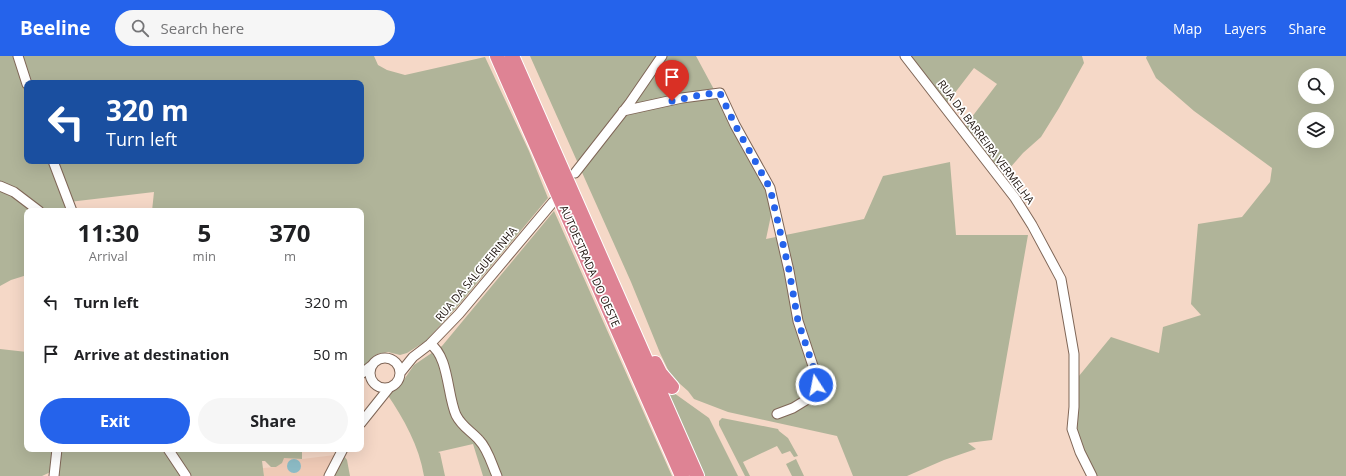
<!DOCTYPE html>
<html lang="en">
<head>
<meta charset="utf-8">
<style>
	body { margin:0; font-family:"Open Sans",sans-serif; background:#f6f6f6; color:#202124; height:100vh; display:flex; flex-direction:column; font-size:15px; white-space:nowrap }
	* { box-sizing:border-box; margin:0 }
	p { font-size:13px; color:#757577 }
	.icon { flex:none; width:22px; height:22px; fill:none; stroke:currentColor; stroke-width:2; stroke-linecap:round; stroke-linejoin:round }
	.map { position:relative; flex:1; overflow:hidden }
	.side { position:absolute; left:24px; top:152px; width:340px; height:244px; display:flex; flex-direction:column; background:#fff; border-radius:8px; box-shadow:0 4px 16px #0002 }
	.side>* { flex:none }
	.banner { position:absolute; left:24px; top:24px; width:340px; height:84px; border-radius:8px; box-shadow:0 4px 16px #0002; background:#1a4fa0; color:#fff; overflow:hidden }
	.tools { position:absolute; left:1298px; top:12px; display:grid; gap:8px }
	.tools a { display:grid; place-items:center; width:36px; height:36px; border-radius:50%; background:#fff; box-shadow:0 4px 16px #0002; font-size:20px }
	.pin { position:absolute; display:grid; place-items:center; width:34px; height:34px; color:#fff; margin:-41px -17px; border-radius:50% 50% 50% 0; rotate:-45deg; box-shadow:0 0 4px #0007 }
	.pin .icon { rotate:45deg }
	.me { position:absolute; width:44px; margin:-22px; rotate:349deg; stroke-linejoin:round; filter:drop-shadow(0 0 3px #0008) }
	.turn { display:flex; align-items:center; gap:14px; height:84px; padding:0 16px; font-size:18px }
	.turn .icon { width:52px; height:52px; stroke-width:2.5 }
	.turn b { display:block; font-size:28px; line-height:34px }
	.eta { display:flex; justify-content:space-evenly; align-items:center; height:68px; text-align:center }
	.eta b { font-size:24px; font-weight:700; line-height:28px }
	.button { display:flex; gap:8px; margin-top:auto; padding:8px 16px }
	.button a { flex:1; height:46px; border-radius:24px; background:#2563eb; color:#fff; font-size:16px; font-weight:700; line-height:46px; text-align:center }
	.button a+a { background:#f6f6f6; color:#202124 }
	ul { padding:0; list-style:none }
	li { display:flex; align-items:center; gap:12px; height:52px; padding:0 16px }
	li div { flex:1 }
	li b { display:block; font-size:15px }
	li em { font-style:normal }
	header { display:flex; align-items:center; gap:24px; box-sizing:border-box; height:56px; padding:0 20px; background:#2563eb; color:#fff }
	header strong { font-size:19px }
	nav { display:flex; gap:22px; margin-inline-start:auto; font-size:14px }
	.search { width:280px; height:36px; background:#f6f6f6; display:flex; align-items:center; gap:10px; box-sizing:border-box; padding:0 14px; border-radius:22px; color:#757577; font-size:15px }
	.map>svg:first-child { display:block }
	.built { fill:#efcab6 }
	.green { fill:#b0b499; fill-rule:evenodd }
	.water { fill:#8cbbc5 }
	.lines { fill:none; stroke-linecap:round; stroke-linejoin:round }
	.minor-casing { stroke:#7f6657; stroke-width:11 }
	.highway-casing { stroke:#fff; stroke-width:16 }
	.minor { stroke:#fff; stroke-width:9 }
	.highway { stroke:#de8394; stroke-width:14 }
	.route { stroke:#2563eb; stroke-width:7; stroke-dasharray:0 12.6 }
	.labels { text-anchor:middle; stroke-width:3.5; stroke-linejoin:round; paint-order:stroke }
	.street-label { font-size:11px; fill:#1a100a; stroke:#fff }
</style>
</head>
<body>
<header>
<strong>Beeline</strong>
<div class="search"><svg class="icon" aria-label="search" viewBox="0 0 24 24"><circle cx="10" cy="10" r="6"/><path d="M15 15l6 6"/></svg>Search here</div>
<nav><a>Map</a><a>Layers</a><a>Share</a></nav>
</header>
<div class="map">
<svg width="1346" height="420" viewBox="0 0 1346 420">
	<rect width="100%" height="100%" fill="#f5d8c7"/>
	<path class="built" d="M335,399l-10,21h-61l-1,-8 13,-1 8,-10 18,2z"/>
	<path class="green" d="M0,0h374l4,9 9,5 18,5 80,-18 44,94 19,47 -91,109 -31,34 -19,12 -7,2 -12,-3 -11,2 -4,3 -12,15v-161h-209l2,-19 -85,10 3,9h-45v64l-16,5 -11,6zM27,27h334v78h-334z
		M530,0h166l78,145 -8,38 98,-20 19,-43 67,-14 6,73h72l-36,205 -24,3 8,6 -32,11 -37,16h-54l-16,-40 -109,-24 -34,-13 -6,-8 -17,-15 -11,-23 -29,-71z
		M912,0h170l2,7 -25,45 -18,29 -18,16 -23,26 -38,-49 35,-46 -23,-16 -30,39 -35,-46z
		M1147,0h199v420h-254l-20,-47 2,-47 37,-45 48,16 4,-26 38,-12 -10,-11 7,-80 44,-7 28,-35 2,-14 -78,-57 -38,-33 -10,-20zM1305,19h22v22h-22zM1305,63h22v22h-22z
		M554,155l118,265h-189l-10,-32 -35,8 2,1 5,23h-21c-5,-30 -20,-57 -37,-82l10,-6 4,-4 13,-19 28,-19z
		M0,293l27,3v97h275v10l-18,-1 -2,5 -6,4h-5l-6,-6h-3l2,15h-210l1,-6 -13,6h-42z
		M660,327l49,35 29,58h-34z
		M722,362l56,11 1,2 9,7 10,18 -4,1 -4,-6 -8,3 -5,-8 -34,16 7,14h-5l-26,-51v-4z
		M342,397l5,7 3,16h-19z
		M796,403l8,17h-12l-6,-12z"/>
	<path class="water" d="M287 410a7 7 0 1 1 14 0a7 7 0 1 1-14 0Z"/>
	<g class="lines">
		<defs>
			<path id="minor" d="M18,0l9,28
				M905,0l110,142 17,27 29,54 13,75v53l-2,22 8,23 12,24
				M623,55l59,-13 38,-5 15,32 35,63 19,83 9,50 17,51 1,13 -5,12 -18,11 -16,6
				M53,105l19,50
				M575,117l54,-69 33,-48
				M0,130l14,6 25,19
				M430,288c19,12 17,51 26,71 6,12 15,16 23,25 9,9 13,25 18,36
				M370 317a15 15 0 1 1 30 0a15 15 0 1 1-30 0Z
				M400,317l13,-16 17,-13 29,-30 94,-112
				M361,318l10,-8
				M361,367l28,-35
				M168,393l18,27
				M54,420l3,-27
				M329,420l14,-27"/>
			<path id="highway" d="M497,0l185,420
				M512,0l185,420
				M655,307l5,10 12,14"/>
		</defs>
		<use href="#minor" class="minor-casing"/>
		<use href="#highway" class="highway-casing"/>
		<use href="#minor" class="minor"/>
		<use href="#highway" class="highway"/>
	</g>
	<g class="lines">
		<path class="route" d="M672,45l33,-7 15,-1 15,32 35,63 19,82 9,51 17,51 1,13"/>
	</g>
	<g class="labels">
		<g class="street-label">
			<text transform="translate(986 86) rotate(53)" y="4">RUA DA BARREIRA VERMELHA</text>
			<text transform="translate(590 210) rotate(66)" y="4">AUTOESTRADA DO OESTE</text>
			<text transform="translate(476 218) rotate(-50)" y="4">RUA DA SALGUEIRINHA</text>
		</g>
	</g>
</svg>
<div class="tools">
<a><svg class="icon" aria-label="search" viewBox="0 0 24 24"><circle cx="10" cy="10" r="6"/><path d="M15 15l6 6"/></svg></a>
<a><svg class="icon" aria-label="layers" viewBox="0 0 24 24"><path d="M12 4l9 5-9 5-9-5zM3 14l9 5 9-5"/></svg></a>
</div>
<div class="pin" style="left:672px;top:45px;background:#d93025"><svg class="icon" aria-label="arrive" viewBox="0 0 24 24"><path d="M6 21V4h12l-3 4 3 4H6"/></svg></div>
<svg class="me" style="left:816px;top:329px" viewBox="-20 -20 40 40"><circle r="17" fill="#2563eb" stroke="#fff" stroke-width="3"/><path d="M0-11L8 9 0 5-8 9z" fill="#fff"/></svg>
<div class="banner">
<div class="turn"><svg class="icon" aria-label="left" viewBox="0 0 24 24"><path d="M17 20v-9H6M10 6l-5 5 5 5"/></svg><div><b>320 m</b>Turn left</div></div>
</div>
<section class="side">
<div class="eta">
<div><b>11:30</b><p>Arrival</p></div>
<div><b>5</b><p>min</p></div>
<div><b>370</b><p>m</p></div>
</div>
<ul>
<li><svg class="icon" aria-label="left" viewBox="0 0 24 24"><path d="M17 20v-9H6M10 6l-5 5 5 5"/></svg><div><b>Turn left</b></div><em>320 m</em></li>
<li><svg class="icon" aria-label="arrive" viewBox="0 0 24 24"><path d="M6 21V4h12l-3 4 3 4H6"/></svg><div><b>Arrive at destination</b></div><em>50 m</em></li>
</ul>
<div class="button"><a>Exit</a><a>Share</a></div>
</section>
</div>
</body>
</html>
